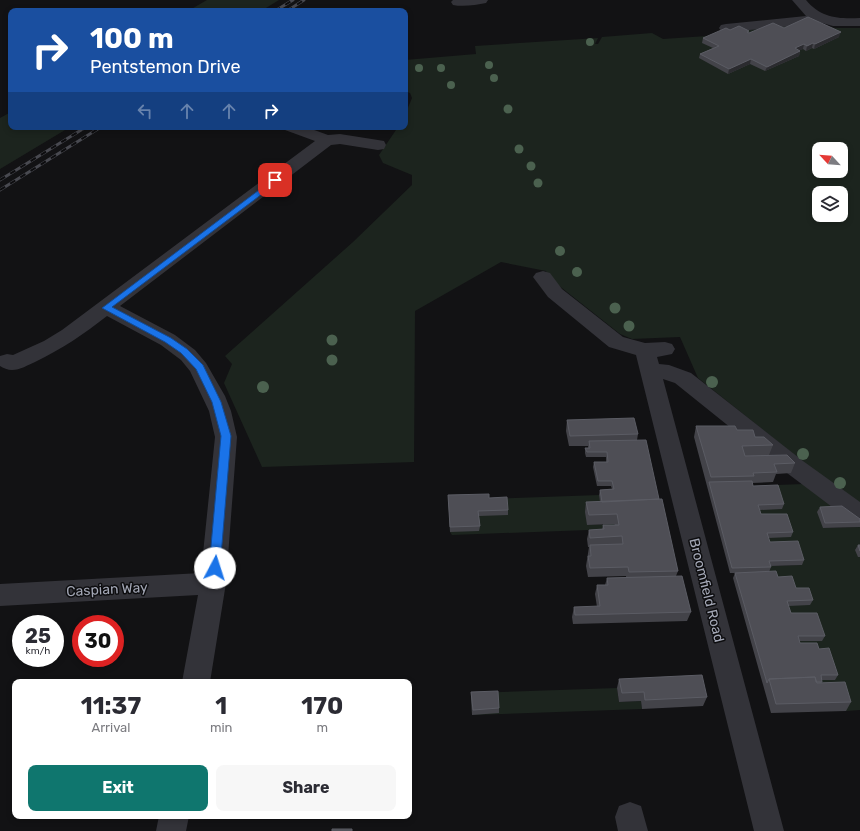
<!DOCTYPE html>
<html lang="en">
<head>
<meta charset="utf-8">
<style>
	body { margin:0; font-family:Rubik,sans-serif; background:#f7f7f7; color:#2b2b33; height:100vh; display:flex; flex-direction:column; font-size:15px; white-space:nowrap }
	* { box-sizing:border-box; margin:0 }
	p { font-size:13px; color:#7c7c81 }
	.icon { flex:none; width:22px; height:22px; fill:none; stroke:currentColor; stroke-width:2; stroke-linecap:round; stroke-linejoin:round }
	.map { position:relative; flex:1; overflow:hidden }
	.drawer { position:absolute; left:12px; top:679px; width:400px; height:140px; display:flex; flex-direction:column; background:#fff; border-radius:8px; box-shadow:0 2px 6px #0003 }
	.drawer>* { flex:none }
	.banner { position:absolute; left:8px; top:8px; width:400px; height:122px; border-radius:8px; box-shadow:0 2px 6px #0003; background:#1a4fa0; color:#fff; overflow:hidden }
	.needle { width:26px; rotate:296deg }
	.fabs { position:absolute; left:812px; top:142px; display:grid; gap:8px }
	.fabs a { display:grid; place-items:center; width:36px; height:36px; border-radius:8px; background:#fff; box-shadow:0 2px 6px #0003; font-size:20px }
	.speed { position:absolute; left:12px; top:615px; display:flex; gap:8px; font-size:20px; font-weight:700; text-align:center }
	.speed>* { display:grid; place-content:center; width:52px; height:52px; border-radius:50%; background:#fff; box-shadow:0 2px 6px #0003; line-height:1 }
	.speed small { font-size:10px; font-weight:400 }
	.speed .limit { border:6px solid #d22; background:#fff; color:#111 }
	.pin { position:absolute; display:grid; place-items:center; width:34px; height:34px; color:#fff; margin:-17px; border-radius:8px; box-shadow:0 2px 6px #0006 }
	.me { position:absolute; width:44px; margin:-22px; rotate:5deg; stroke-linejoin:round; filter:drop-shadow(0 0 3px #0008) }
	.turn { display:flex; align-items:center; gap:14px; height:84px; padding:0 16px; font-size:18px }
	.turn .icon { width:52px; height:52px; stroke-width:2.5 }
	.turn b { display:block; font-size:28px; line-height:34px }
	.lanes { display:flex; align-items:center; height:38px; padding:0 16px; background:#0003; justify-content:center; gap:20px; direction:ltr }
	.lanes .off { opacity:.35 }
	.eta { display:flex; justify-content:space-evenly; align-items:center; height:68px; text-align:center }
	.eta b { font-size:24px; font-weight:700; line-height:28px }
	.cta { display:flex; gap:8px; margin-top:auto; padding:8px 16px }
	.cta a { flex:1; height:46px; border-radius:8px; background:#0f766e; color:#fff; font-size:16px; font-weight:700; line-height:46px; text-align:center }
	.cta a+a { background:#f7f7f7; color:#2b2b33 }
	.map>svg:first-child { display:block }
	.green { fill:#1c241e; fill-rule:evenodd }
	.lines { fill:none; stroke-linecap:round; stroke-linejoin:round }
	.minor { fill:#333339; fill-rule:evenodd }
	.rail-casing { stroke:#484950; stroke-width:3 }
	.rail { stroke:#0d0d0f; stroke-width:2; stroke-dasharray:6; stroke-linecap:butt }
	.tree { fill:#4b614f }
	.wall { fill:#434349 }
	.shaded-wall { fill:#2b2b2f }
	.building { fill:#4e4e55; stroke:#5b5c64 }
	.route { fill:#1a73e8; stroke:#114b97 }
	.labels { text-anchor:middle; stroke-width:3; stroke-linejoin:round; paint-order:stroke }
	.street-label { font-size:14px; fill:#a3a7b5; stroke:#0d0d0f }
</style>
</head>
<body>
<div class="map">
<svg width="860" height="831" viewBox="0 0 860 831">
	<rect width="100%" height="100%" fill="#121214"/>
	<path class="green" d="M207,0h72l-18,11h-73z
		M806,22l29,6h25v479l-162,-129 -18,-41 -48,2 -12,-5 -72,-57 -2,-6 -45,-9 -86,49 -1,151 -152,5 -38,-84 8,-19 -7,-8 128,-114 59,-57v-10l-29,-12 -4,-8 19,-28h7v-12l7,-17 -2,-5 -5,-2v-31l71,-6 -1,-8 123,-8 -3,6h3l4,-7 50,-4 11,6 44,-3zM819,149h22v22h-22zM819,193h22v22h-22z
		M11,112v15h59l-70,42v-51z
		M804,484l36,28 -17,16 37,-1v22l-2,8h2v153l-14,1 -34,-19 6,-12h17l-37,-32 -2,-7 26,-1 -34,-22 -12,-36 -7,-10 -2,-6 35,-1 -34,-18 -18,-61z
		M599,495l3,16 -15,14 27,-1 1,5 -163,6 -2,-3 -1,-15 40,-18z
		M617,688l2,14 22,-1 1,8 -170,6 -1,-22z"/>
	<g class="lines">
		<path class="minor" d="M453,0h35l-2,3c-10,2 -23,4 -33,2l-2,-3z
			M792,0h14c15,18 32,19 54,18v8h-27l-15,-4 -24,4 -68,6 -5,-1 -2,-3 2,-3 5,-1 80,-8z
			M283,127h23l22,8 12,-1 38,6 6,1 2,4 -2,4 -6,1 -38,-6 -9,1 -211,161 55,29 20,15 11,13 19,33 6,15 6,26 -11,146 -16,99h-28l16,-87 -198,11v-22l201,-11 14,-136 -6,-26 -19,-40 -9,-11 -20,-15 -54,-29c-23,18 -45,33 -72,46 -7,3 -15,8 -23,8 -4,0 -9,-2 -12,-4v-10l7,-2 6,1 31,-14 18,-11 253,-189 -30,-11z
			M543,271l7,2 12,16 61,48 22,6 20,-1 7,2 3,5 -3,5 -15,3 2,7 10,1 22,8 112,88 57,41v23l-8,-3 -65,-49 -112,-90 -12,-4 121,452h-30l-118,-476 -27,-8 -61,-50 -15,-20 3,-4z
			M630,802l11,4 7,25h-30l-3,-14 4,-11z
			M159,816h30l-3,15h-30z"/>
		<defs>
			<path id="rail" d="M275,11l18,-11
				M287,11l17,-11
				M0,180l86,-53
				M0,190l101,-63"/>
		</defs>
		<use href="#rail" class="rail-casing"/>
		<use href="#rail" class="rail"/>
	</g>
	<g class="tree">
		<circle cx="590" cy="42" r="4"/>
		<circle cx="489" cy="65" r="4"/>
		<circle cx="419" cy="68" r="4"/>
		<circle cx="441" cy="68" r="4"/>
		<circle cx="494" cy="78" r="4"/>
		<circle cx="451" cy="85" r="4"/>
		<circle cx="508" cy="109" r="4.5"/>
		<circle cx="519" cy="149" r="4.5"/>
		<circle cx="531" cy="166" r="4.5"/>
		<circle cx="538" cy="183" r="4.5"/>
		<circle cx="560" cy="251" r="5"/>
		<circle cx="577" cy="272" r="5"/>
		<circle cx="615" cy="308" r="5.5"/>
		<circle cx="629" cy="326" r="5.5"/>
		<circle cx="332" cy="340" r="5.5"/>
		<circle cx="332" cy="360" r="5.5"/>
		<circle cx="712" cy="382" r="6"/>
		<circle cx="263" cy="387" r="6"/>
		<circle cx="803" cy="454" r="6"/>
		<circle cx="840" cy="483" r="6"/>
	</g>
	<path class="wall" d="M784,28l55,9 -25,12 -2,-1 -6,3 -3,-2 -4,1 1,1 -1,5 -34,15 -15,-7 -22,10 -29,-16 1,-4 13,-6 -11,-5 1,-5 27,-8 19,3z
		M567,420l71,14 -1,6 22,59 19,72 -2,5 15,36 -4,9 -114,3 -1,-7 2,-10h23l-2,-13 2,-9h8l2,-7h19v-2l-38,1 -2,-11 3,-19h-1l-1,-8 2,-9 13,-1 1,-4h12l-1,-1 -27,1 -2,-13 1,-10h14l-1,-7 1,-5 12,-1 -1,-3h-14l-4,-19 1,-5h12v-5h-20l-1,-4v-5h3v-2h-19l-3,-15z
		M696,426l41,4 18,7 18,8 -4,10 26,8 -4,10 -15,1 -3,8 -21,1 1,3 31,18 -2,5 -22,1 1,4 32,18 -2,5 -23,1 2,4 34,18 -2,5 -31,1v1l-2,5 9,5 18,11 17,12 -3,5 -22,1 3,7 34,23 -3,5h-22v2l19,6 19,26 -3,5h-13v2l-1,1 30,19 -5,9 -75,2 -38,-135 2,-5h-5l-36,-136z
		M448,495l60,15v5l-29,1 1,10 -1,5 -29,1z
		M820,507l40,12v8l-37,1 -6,-16z
		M858,545h2v12h-2l-3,-7z
		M619,679l88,18 -4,9 -61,3 -1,-8 -22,1 -2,-14z
		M471,692l28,16v5l-27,2 -1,-19z"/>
	<path class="shaded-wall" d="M841,32l-2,5 -25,12 1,-5z
		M813,43l-1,5 -6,3 1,-5z
		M804,44l-1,5 -10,4 2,-5z
		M800,51l-1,5 -34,15 2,-4z
		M751,59l-1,5 -22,10 1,-5z"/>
	<path class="building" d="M808,17l33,15 -26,12 -2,-1 -6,3 -3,-2 -9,4 5,3 -33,16 -16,-8 -22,10 -29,-15 19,-8 -16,-8 23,-10 4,2 9,-4 10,5 -2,1 2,1 24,-10 11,5z
		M634,418l4,16 -68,2 -3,-16z
		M696,426h39l2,4h16l2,7h9l9,8 -31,1 3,10 42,-1 8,8 -21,1 3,8 -24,1 1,3 -43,1z
		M646,440l13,59 -57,3 -2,-12 14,-1 -2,-8h-14l-4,-19h14l-1,-10h-20l-2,-4h5l-1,-7z
		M752,481l1,5 25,-1 6,19 -26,1 3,9h26l6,18 -26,1 3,9 28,-1 6,19 -35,1 2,6 -39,1 -23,-86z
		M489,494v4l18,-1 1,13 -30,1 2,15 -30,1 -2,-32z
		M662,499l16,72 -49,1 -1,-5 -38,1 -2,-12h3l-1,-11 33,-1 -1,-8 -32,2 -1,-8 15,-1 -1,-4h16l-2,-11 -28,1 -3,-13z
		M842,506l18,13v3l-35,1 -5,-16z
		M858,545h2v6z
		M776,571l2,6 14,-1 4,12h13l4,12 -26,1 4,12h26l8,23h-27l2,7h17l2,6 10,-1 9,27h-17l1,7h-6l-1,-5 -46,2 -2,4 -32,-110z
		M682,576l9,36 -116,3 -1,-8 26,-1 -3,-21h11l-1,-7z
		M702,675l5,22 -62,3 -1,-8 -22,1 -3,-14z
		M815,677l2,6 28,-1 6,20 -75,2 -7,-25z
		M498,691l1,17 -26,2 -2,-18z
		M332,829h20v2h-20z"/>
	<path class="route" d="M275,178l3,1v3l-166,125 59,31 16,11 16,16 18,37 10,34 -11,132 -2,4 -3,1 -4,-1 -2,-4 12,-132 -9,-34 -16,-33 -15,-16 -16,-11 -63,-34z"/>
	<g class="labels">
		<g class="street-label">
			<text transform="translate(107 589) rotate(-3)" y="5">Caspian Way</text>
			<text transform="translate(707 590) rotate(76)" y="5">Broomfield Road</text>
		</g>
	</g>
</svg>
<div class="fabs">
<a><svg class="needle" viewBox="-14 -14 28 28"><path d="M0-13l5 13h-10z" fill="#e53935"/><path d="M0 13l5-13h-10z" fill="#7c7c81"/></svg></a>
<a><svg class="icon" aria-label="layers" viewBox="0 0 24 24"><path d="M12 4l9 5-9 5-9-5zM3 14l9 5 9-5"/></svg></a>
</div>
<div class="speed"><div>25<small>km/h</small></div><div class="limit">30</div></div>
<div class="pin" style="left:275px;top:180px;background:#d93025"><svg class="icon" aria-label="arrive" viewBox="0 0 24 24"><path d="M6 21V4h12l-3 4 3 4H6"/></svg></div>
<svg class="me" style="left:215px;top:568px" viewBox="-20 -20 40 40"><circle r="19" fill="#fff"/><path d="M0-13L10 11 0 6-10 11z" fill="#1a73e8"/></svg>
<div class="banner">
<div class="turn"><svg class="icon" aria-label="right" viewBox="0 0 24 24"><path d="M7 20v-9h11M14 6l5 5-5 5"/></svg><div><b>100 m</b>Pentstemon Drive</div></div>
<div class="lanes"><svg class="icon off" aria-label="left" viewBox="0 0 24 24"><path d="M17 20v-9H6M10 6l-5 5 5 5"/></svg><svg class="icon off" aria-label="ahead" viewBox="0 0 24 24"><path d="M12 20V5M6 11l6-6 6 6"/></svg><svg class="icon off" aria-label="ahead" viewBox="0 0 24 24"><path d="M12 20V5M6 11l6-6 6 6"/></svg><svg class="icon" aria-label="right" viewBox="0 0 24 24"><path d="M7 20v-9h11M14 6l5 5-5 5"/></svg></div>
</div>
<section class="drawer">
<div class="eta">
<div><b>11:37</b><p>Arrival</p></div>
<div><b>1</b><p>min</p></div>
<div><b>170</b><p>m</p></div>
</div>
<div class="cta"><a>Exit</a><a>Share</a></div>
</section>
</div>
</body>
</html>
